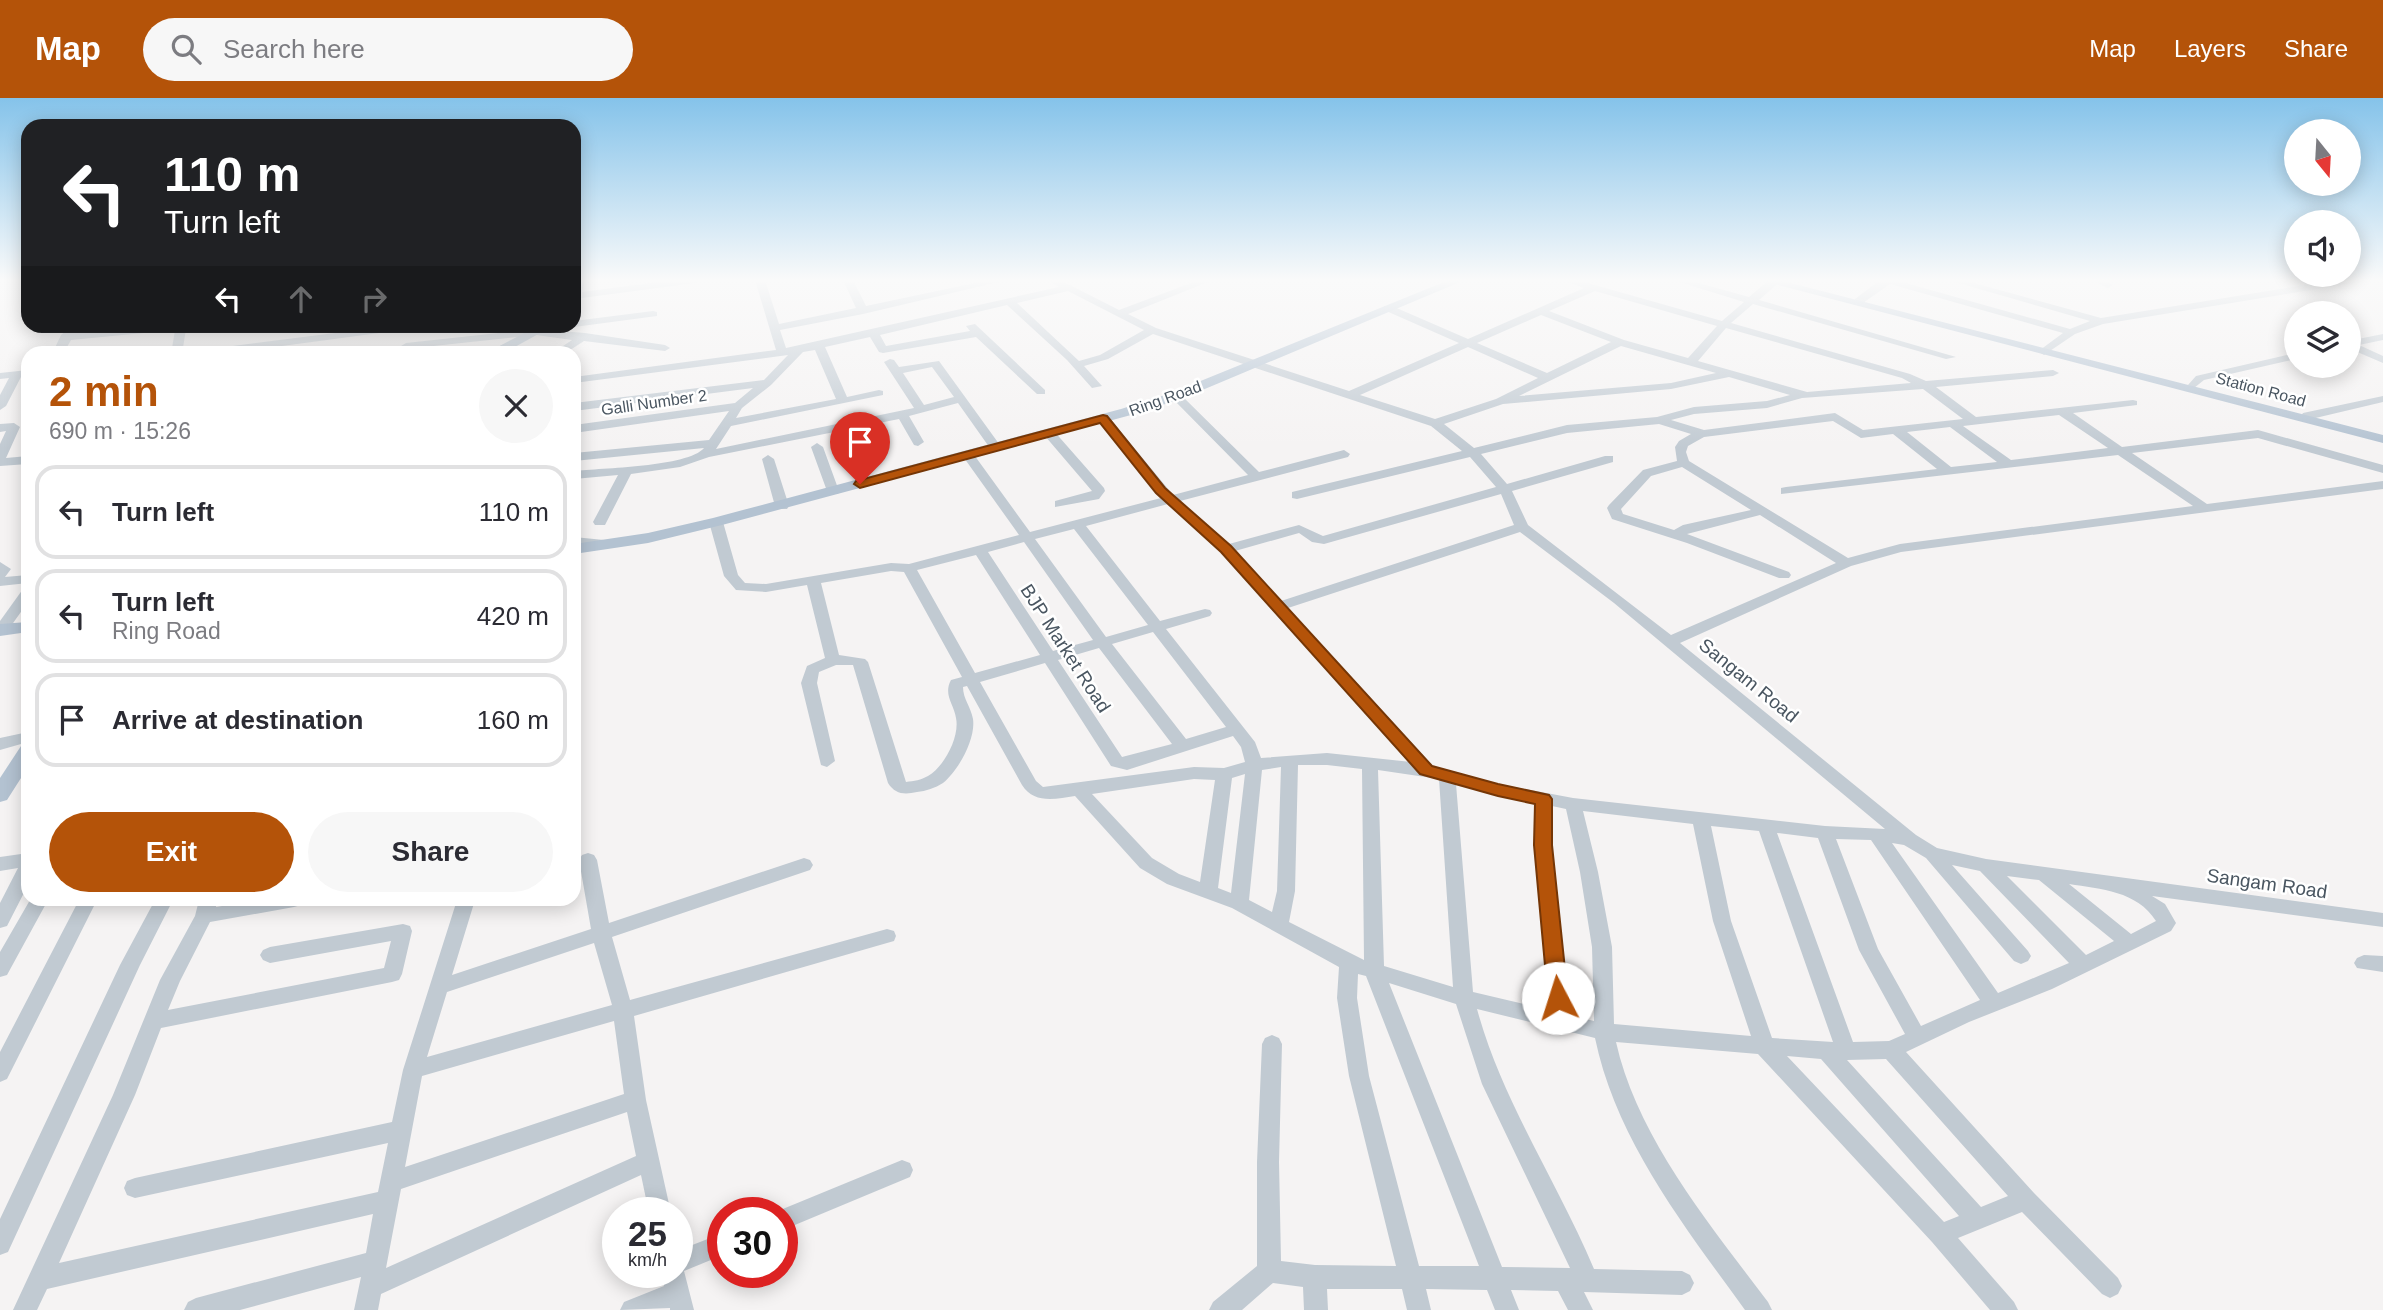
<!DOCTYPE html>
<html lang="en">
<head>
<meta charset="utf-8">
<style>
	body { margin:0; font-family:Helvetica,sans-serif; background:#f7f7f7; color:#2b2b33; height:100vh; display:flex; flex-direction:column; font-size:26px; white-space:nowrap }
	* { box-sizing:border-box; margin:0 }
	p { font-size:23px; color:#7c7c81 }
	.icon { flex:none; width:38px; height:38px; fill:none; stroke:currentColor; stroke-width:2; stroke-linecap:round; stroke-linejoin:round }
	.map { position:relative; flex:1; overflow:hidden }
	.details { position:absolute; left:21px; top:248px; width:560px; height:560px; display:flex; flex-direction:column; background:#fff; border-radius:21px; box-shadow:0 4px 18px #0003 }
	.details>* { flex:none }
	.banner { position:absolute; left:21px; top:21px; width:560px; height:214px; border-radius:21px; box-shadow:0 4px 18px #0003; background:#202124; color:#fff; overflow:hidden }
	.needle { width:46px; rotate:162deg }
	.fabs { position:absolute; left:2284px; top:21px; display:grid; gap:14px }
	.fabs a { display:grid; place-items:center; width:77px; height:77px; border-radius:50%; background:#fff; box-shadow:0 4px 18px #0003; font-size:35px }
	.speed { position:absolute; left:602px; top:1099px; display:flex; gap:14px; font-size:35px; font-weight:700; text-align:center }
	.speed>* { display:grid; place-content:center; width:91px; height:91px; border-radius:50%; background:#fff; box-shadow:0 4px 18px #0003; line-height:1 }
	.speed small { font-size:18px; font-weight:400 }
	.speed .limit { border:10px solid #d22; background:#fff; color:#111 }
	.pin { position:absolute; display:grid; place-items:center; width:60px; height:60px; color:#fff; margin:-72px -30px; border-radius:50% 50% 50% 0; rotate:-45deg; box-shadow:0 0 7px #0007 }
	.pin .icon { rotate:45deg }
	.me { position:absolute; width:77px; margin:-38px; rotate:355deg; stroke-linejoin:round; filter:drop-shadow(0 0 5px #0008) }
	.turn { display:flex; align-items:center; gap:24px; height:147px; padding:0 28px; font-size:32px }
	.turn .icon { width:91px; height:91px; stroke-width:2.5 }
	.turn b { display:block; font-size:49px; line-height:60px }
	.lanes { display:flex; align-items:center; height:66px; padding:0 28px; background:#0003; justify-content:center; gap:35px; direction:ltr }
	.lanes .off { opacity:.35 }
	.round { display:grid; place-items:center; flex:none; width:74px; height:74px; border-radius:37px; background:#f7f7f7 }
	.headline { display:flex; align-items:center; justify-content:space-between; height:119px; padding:0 28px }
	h1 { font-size:42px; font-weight:600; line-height:52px; color:#b45309 }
	.button { display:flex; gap:14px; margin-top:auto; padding:14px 28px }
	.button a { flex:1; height:80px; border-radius:42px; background:#b45309; color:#fff; font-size:28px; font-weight:600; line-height:80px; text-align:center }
	.button a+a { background:#f7f7f7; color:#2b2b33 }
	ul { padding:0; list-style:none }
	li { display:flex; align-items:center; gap:21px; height:94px; margin:0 14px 10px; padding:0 14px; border:4px solid #e1e1e2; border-radius:21px }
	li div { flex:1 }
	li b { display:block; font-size:26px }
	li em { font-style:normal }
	header { display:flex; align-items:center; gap:42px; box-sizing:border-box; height:98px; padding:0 35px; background:#b45309; color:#fff }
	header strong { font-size:33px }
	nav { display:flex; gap:38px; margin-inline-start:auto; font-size:24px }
	.search { width:490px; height:63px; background:#f7f7f7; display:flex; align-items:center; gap:18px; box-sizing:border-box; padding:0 24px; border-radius:38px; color:#7c7c81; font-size:26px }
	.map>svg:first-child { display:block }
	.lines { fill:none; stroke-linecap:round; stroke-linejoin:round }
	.minor { fill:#c1cad2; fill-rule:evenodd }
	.major { fill:#b3c2d1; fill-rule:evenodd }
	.route { fill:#b45309; stroke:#753606; stroke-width:2 }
	.labels { text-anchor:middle; stroke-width:5; stroke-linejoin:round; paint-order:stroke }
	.far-street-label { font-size:16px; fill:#4a5661; stroke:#fff }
	.street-label { font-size:19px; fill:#4a5661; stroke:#fff }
</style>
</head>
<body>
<header>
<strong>Map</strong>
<div class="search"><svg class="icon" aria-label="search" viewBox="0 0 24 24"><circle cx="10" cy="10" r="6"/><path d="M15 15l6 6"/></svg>Search here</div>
<nav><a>Map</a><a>Layers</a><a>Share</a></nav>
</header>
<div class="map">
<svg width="2383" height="1212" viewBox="0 0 2383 1212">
	<rect width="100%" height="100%" fill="#f5f3f3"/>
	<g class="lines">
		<path class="minor" d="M674,182h26l-5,3 -121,16v-6z
			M755,182h10l14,44 77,-16 -13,-28h10l13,26 123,-26h18l-144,34 -83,16 6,18 273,-61 -11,-7h12l59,30 80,-30h14l-85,34 28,14 193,63 110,-48 -75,-33v-4h8l76,33 116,-51 -22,-8h15l145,41 22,-19 -71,-22h15l61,17 20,-17h7l1,4 -18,16 197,57 -10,2 -193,-55 -22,19 179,51 16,7 127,-11 6,3 -6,3 -117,11 40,30 157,-17 4,1v4l-64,8 49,34 136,-17 125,35v8l-125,-35 -126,15 75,51 176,-23v8l-482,63 -50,14 -171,77 236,192 21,13 49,11 397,54v14l-231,-31 13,8 11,19 -5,8 -119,58 -83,33 -63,30 128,141 84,85 4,8 -4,8 -8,4 -8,-4 -80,-82 -64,26 56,64 4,8h-28l-58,-68 -174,-188 -142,-12c21,95 94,183 152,260l4,8h-27c-60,-83 -129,-170 -150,-272l-118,-29c25,92 80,172 117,260l88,2 8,4 4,8 -4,8 -8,4 -98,-3 9,18h-25l-10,-19 -47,-1 8,20h-24l-8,-20 -61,-1 5,21h-24l-5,-21h-75l1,21h-24l-1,-23 -30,-4 -31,27h-33l4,-8 44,-36v-104l5,-118 3,-6 7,-3 7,3 3,6 -3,118 2,99 34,4 81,1 -47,-190 -12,-78 2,-31 -107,-59 -65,-24 -27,-16 -65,-72c-20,3 -41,8 -53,-11l-55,-99 -4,1c0,12 8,20 10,32 3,20 -15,52 -30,64 -8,5 -17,8 -26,9 -13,3 -22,2 -29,-9l-35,-118h-17l-17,7 -2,11 18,78 -8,6 -6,-2 -20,-82 6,-17 18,-8 -18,-73 -41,7 -30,-2 -12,-14 -15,-54 7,-4 7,4 15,53 7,8 21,1 125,-21 18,1 110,-29 -57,-80 6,-4 4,1 58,80 131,-34 -64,-80 6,-4 4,1 66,80 75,-20 -76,-77v-4h8l79,78 85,-22 6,4 -2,3 -168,44 49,43 70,-19 24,11 173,-49 -26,-30 -173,42 -5,-1v-6l170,-41 -31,-25 -278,-92 -45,25 -24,7 18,20 -10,2 -25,-28 -60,-55 -127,30 6,11 84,-15 -4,-5 9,-2 70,66v4h-8l-61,-57 -93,16 -4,-1 -9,-15 -45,10 22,50 32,-7 4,1v4l-152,31 -15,23 198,-41 -30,-46 6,-3 4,1 5,7 40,-6 63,87 -2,3h-8l-34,-48 -49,13 15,26 -6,4 -4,-1 -15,-26 -190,38 -29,10 -49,7 -26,51h-10l-2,-3 25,-47 -44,4v-8c27,-3 114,-4 130,-23l-130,13v-8l135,-13 20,-29 -155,22v-8l161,-22 18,-15 -179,23v-8l190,-23 24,-25 -214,28v-6l202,-27zM1068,193l76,39 -44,25 -21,6 -62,-58zM1595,193l122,35 -29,32 -64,-18 -75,-29zM1541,217l70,27 -64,31 -70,-30zM1726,230l176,50 9,5 -104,9 -109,-31zM1621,248l95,27 -45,10 -152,13zM1468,249l70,31 -42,21 -61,20 -75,-24zM815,252l21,49 -100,19 6,-10 29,-23 32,-33zM932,269l22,30 -30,8 -21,-32zM1729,279l61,18 -23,6 -73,6 -37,10 -90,8 -93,23 -30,-24 59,-20 168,-15zM1923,291l40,30 -100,11 -28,-17 -131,17 -33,-10 23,-6 73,-6 35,-10zM2059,317l49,33 -97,12 -48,-34zM1833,323l28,17 32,-4 44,35 -151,18 -5,1v6l337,-39 75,51 -293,38 -52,14 -159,-97 -3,-9 2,-6 16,-9zM1659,326l32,10 -12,7 -4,6 2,14 -34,9 -34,35 -2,3 5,11 75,24 92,35h10l2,-3 -2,-3 -102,-38 73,-19 76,48 -165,72 -143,-110 -16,-34 101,-29v-6h-8l-98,28 -26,-30 86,-21zM1950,329l47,35 -46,5 -44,-35zM1682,369l69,43 -68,15 -9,5 -51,-16 -2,-5 30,-33zM1501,396l13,31 -233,76 -46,-50 64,-18 13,9 12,2zM1168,406l53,48 190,210 -84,-9 -66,5 -6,-16 -89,-113 44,-13 2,-3 -2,-3 -5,-1 -45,12 -74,-95zM1074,431l74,96 -42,12 -71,-98zM1520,434l94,71 271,226 -60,-3 -252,-28 -75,-14 -65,-18 -145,-158zM1024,444l69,98 -40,11 -65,-99zM976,457l64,100 -65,18 -58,-103zM891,473l13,1 58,105 -11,3c-8,15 3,24 5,38 4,19 -12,49 -28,58 -7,4 -14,5 -22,6l-38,-120 -3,-3 -26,-4 -18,-72zM1153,534l73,95 -40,12 -74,-95zM1099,550l73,96 -50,13 -64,-97zM1045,565l66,103 16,4 106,-34 8,11 4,15 -21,6 -30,-1 -151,20 -7,-6 -56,-99zM1298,667h29l35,4 2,191 -75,-38 6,-31zM1281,669l-4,124 -5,21 -23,-12 13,-130zM1378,672l61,9 14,208 -69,-21zM1245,676l-14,119 -13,-5 14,-110zM1194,681l21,1 -15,102 -21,-8 -27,-16 -60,-64zM1456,686l78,19v42l15,165 -76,-18zM1552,708l14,3 14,63 12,75 2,74 -25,-6 -17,-170zM1583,713l110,13 20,97 38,115 -137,-12 -2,-77 -14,-75zM1711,728l48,5 74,211 -61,-4 -41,-117zM1777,735l41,5 41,112 46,84 -16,7 -36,1zM1836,741l35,1 109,160 -59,26 -43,-77zM1892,745l12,2 22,13 88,103 7,3 7,-3 3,-5 -3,-5 -76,-86 28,6 89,92 -71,30zM2007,778l32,4 75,61 -28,14zM2069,786c32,5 68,7 87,37l-25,13zM1358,876l8,2 113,290h-60l-50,-190 -12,-78zM1389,885l67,21 26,80 88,184 -68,-1zM1787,958l34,3 138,157 -15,6zM1886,961l122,137 -27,11 -134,-147z
			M1880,182h15l175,49 20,-8 -142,-41h15l138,38 235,-38h22l-5,3 -250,41 -28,10 -31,21 -5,-3 1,-2 23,-17 -173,-49 -27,19h-8v-4z
			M2091,182h13l9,5 -5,3z
			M653,213l4,1v4l-83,11 -4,-1h4v-5z
			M2294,219h2v7l-7,-4z
			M72,228l5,3 -2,4 83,-7h35l-7,3 -4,25h-11l4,-24 -104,10 -8,14h-11l9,-19z
			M390,228l4,1v4l-171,23h-35l5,-3z
			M536,231l49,4 80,12 5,3 -5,3 -81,-10 -20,13h-13l21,-14 -36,-5 -130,14 -5,-3 5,-3z
			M2383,236v6l-24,5 24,11v7l-35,-15v-7z
			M2296,255v6l-92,21 -10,8 -6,-3 8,-9z
			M28,272v6l-7,1 -15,29 -6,4v-15l9,-17 -9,1v-6z
			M2383,298v6l-76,18 -6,-4 2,-3z
			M14,325l6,4 -14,31 22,-2v8l-28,2v-22l6,-13 -6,1v-8z
			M1049,331l4,1 51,58 1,3 -6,8 -44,8v-6l37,-10 -47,-55v-6z
			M817,345l6,4 16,44 -1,3h-10l-1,-3 -16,-44z
			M768,357l6,4 15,47 -2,3h-10l-2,-3 -13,-47z
			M574,439l30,3 7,4 -7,4 -30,-3z
			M0,464l11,7 -6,8 23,-2v8l-28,3z
			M28,490v14l-22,31 -6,1v-13l23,-32z
			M28,634v10l-28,8v-12z
			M28,755v32l-21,41 -7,2v-25l18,-35 -18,3v-14z
			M588,755l6,2 3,5 12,63 195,-65 6,2 3,5 -3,5 -198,67 18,63 257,-71 7,2 2,5 -2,5 -7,2 -253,73 12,84 25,113h-22l-8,-38 -260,119 -3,16h-24l7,-33 -121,33h-56l4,-8 8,-4 170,-45 7,-39 -326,75 -10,21h-24l100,-215 47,-115 35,-64 4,-16h18l-1,7 41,-7h46l-2,5 -7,2 -84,15 -30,59 -12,29 216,-42 7,-27 -121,22 -7,-3 -3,-5 3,-5 7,-3 133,-23 7,2 2,5 -10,43 -3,6 -7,2 -231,46 -26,67 -76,168 319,-71 10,-49 -253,55 -8,-3 -3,-7 3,-7 8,-3 257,-56 11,-52 54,-170h18l-23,75 139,-46 -12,-69 3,-5zM594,845l18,62 -185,52 20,-65zM614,923l10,73 -219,73 17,-91zM627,1014l9,44 -250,112 15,-79z
			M30,802h18l-41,75 -7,2v-25z
			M79,802h18l-90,179 -7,3v-30z
			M155,802h18l-33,65 -132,287 -8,3v-36l120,-254z
			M2364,857l19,1v16l-26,-4 -3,-5 3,-5z
			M902,1062l8,3 3,7 -3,7 -120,50 -8,3v-17h-9z
			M723,1135v22l-39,16 10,39h-24v-2l-50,2 4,-8 40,-16 -3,-14h16v-21z"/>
		<path class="major" d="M574,182h11l-5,20 -6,4z
			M1449,182h16l-284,119 -50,16 -409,110 -74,18 -74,11v-10l74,-11 65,-15 408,-109 50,-16z
			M1759,182h20l604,155v8z
			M538,228h15l-51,28h-18z
			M28,524v10l-28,4v-12z
			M28,646v23l-21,33 -7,2v-24l21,-32z"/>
	</g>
	<linearGradient id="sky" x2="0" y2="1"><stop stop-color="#85c3ea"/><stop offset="0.52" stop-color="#fafafa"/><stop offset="1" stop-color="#fafafa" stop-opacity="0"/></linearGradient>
	<rect width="2383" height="351" fill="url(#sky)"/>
	<path class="route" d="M1103,317l4,1 58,72 66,58 201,220 66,18 51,11 3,4v46l16,153 -3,6 -7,2 -7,-2 -3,-6 -14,-153 1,-41 -37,-8 -78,-22 -199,-222 -65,-59 -56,-70 -240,65 -6,-4 2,-3z"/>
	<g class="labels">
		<g class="far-street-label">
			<text transform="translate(2261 291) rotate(15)" y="6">Station Road</text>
			<text transform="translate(1165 300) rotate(-20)" y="6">Ring Road</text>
			<text transform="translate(654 304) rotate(-8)" y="6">Galli Number 2</text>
		</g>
		<g class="street-label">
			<text transform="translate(1066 550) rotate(57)" y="7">BJP Market Road</text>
			<text transform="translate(1749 582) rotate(39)" y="7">Sangam Road</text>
			<text transform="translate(2267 785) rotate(8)" y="7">Sangam Road</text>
		</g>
	</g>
</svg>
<div class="fabs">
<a><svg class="needle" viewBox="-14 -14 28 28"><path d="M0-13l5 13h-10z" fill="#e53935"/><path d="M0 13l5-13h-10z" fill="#7c7c81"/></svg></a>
<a><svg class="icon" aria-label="sound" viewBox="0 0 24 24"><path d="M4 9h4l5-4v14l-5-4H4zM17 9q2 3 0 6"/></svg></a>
<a><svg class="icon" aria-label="layers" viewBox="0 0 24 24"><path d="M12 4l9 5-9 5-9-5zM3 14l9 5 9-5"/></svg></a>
</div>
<div class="speed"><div>25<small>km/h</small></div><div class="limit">30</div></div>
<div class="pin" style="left:860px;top:386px;background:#d93025"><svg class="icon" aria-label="arrive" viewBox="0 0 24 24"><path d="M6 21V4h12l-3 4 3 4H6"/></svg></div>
<svg class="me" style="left:1558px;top:900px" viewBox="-20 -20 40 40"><circle r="19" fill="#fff"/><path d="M0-13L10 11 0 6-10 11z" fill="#b45309"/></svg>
<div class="banner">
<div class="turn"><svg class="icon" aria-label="left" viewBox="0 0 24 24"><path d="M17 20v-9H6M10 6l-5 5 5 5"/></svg><div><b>110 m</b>Turn left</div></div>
<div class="lanes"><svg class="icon" aria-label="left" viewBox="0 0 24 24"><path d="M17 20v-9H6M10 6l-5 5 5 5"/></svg><svg class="icon off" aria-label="ahead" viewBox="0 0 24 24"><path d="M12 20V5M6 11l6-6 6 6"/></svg><svg class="icon off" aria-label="right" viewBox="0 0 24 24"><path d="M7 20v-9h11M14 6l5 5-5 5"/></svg></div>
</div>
<section class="details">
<div class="headline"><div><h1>2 min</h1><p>690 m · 15:26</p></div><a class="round"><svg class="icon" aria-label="close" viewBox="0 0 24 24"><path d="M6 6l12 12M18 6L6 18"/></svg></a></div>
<ul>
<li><svg class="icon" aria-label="left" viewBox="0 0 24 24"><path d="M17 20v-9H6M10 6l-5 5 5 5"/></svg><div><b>Turn left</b></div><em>110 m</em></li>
<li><svg class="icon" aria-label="left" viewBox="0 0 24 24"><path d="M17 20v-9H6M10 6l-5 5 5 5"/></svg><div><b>Turn left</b><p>Ring Road</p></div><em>420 m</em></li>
<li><svg class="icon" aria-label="arrive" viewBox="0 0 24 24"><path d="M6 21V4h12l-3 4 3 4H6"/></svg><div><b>Arrive at destination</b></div><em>160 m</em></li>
</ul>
<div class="button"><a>Exit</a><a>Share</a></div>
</section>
</div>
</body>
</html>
